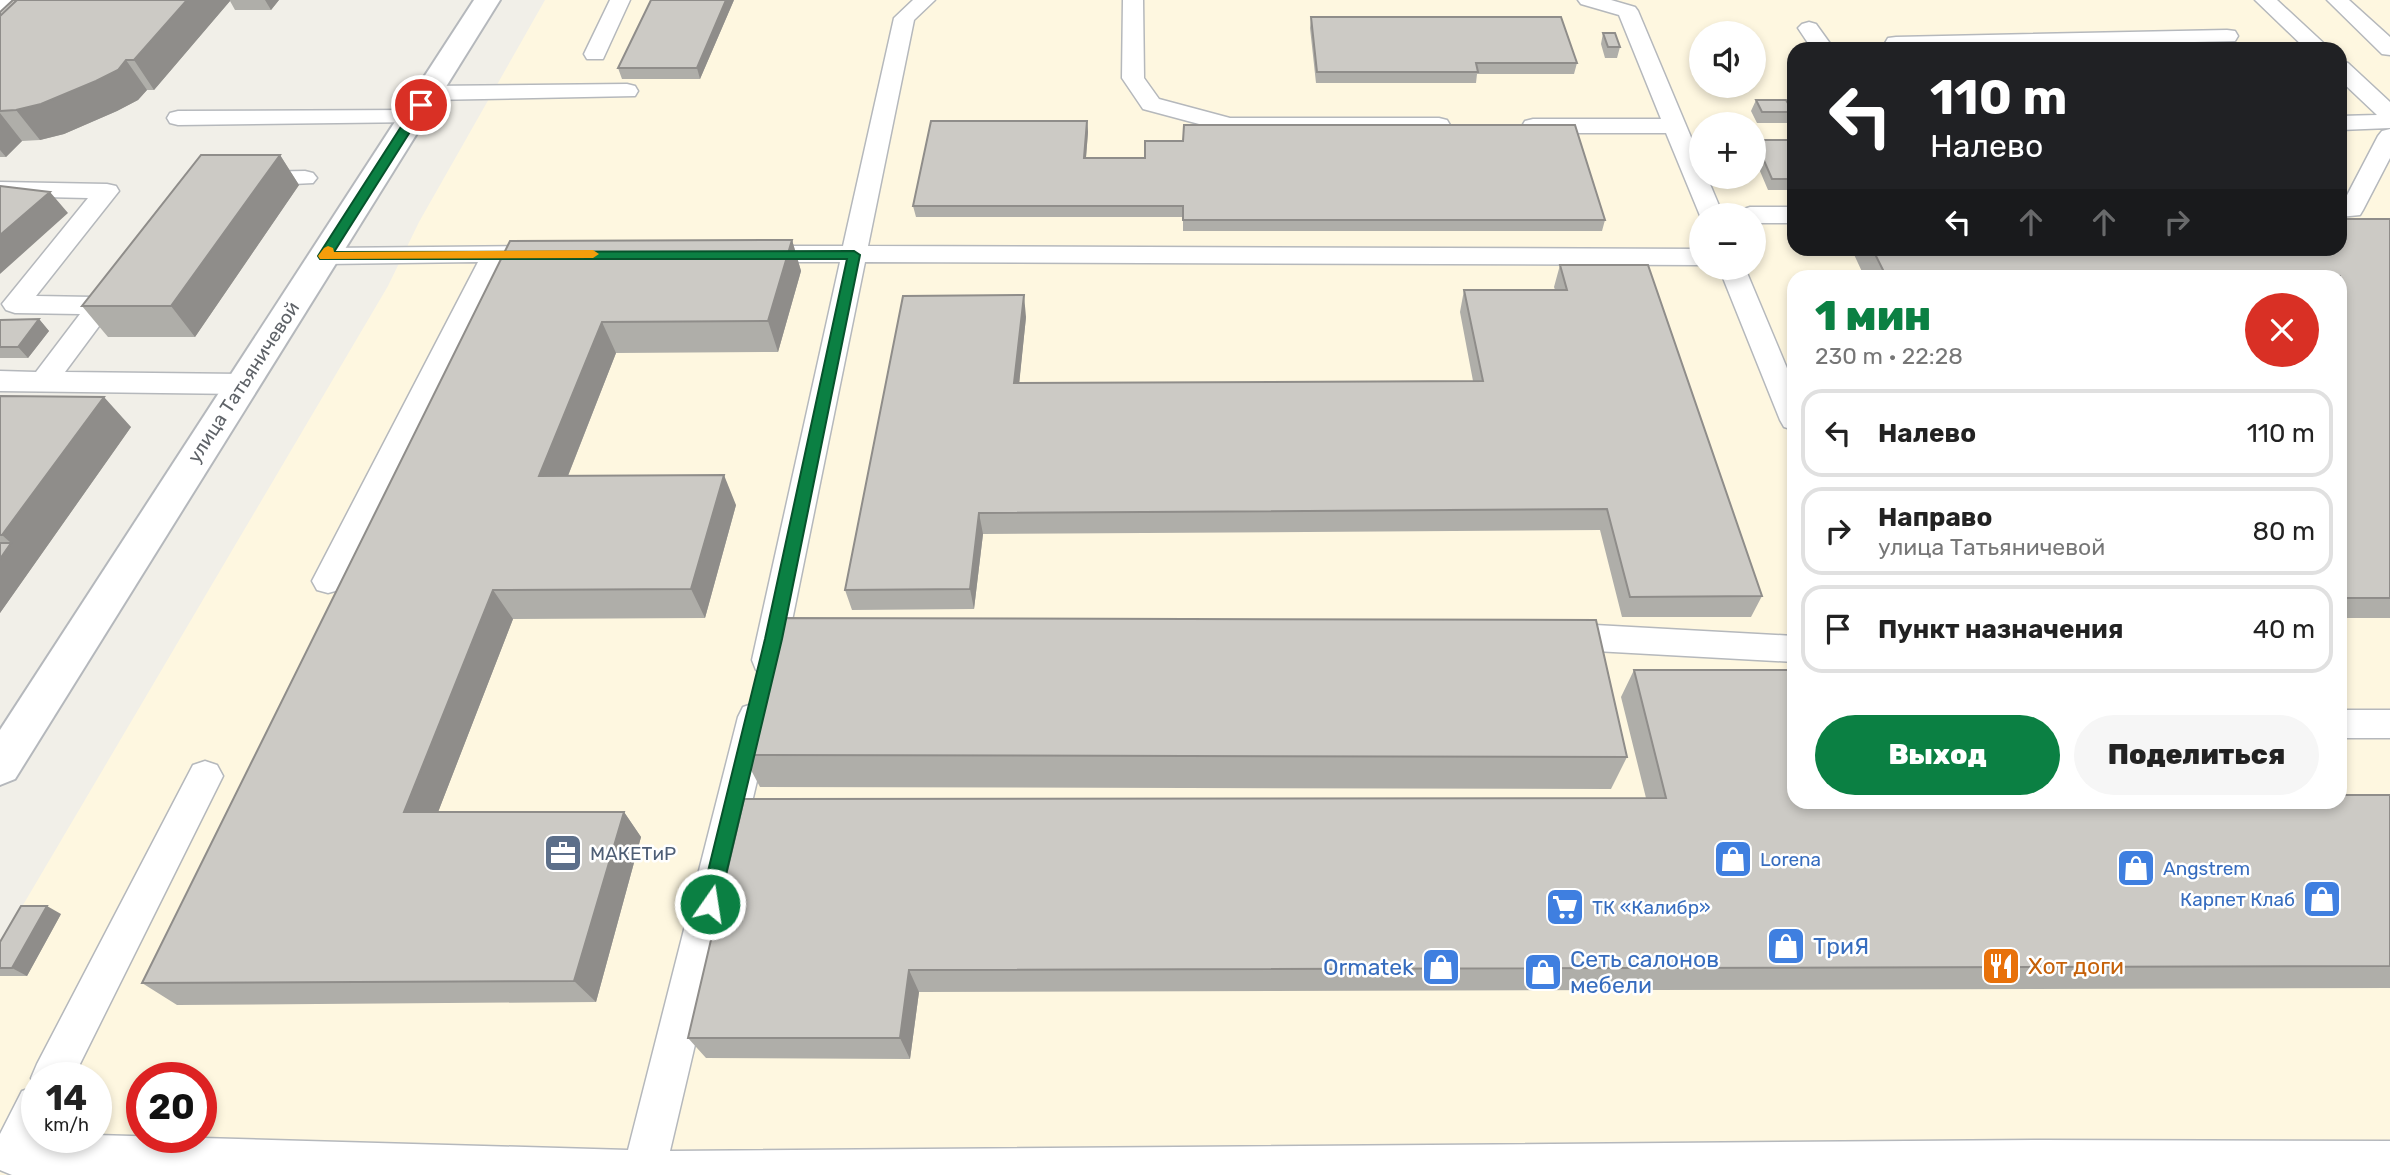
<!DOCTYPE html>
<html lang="ru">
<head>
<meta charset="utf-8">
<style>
	body { margin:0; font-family:Rubik,sans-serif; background:#f6f6f6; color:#222; height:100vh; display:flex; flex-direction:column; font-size:26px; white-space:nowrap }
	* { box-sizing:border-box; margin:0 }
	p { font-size:23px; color:#767676 }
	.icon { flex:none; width:38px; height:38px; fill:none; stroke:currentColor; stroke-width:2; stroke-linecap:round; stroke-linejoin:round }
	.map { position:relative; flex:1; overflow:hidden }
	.details { position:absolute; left:1787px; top:270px; width:560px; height:539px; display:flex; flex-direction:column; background:#fff; border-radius:21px; box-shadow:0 4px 10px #0003 }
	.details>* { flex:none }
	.guide { position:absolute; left:1787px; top:42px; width:560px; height:214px; border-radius:21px; box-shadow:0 4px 10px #0003; background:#202124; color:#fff; overflow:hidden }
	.tools { position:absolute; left:1689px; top:21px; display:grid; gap:14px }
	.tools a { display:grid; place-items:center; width:77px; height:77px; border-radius:50%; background:#fff; box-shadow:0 4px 10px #0003; font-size:35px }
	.speed { position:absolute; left:21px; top:1062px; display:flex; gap:14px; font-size:35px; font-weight:700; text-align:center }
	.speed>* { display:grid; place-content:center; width:91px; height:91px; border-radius:50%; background:#fff; box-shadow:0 4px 10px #0003; line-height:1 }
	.speed small { font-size:18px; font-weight:400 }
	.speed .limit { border:10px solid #d22; background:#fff; color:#111 }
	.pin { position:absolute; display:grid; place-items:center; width:60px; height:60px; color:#fff; margin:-30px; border:4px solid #fff; border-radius:50%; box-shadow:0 2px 7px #0007 }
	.me { position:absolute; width:77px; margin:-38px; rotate:13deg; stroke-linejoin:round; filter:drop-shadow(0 0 5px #0008) }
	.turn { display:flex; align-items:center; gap:24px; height:147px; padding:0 28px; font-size:32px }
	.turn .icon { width:91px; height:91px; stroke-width:2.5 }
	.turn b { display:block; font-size:49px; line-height:60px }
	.lanes { display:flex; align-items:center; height:66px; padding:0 28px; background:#0003; justify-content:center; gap:35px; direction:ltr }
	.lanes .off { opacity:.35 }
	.round { display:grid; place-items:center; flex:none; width:74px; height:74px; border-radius:37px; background:#f6f6f6 }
	.overview { display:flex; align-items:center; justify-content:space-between; height:119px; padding:0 28px }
	h1 { font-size:42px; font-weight:800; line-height:52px; color:#0b8043 }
	.primary-button { display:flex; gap:14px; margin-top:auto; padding:14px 28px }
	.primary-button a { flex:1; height:80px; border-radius:42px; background:#0b8043; color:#fff; font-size:28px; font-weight:800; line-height:80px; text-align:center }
	.primary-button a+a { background:#f6f6f6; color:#222 }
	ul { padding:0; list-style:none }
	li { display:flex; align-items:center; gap:21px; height:88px; margin:0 14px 10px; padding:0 14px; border:4px solid #e0e0e0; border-radius:21px }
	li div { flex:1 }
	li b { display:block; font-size:26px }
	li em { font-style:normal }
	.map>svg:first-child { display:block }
	.commercial { fill:#fef7e0; fill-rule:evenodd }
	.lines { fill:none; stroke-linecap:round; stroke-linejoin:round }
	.lane-casing { stroke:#b5b8bc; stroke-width:3 }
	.street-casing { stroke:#b5b8bc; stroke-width:4 }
	.lane { fill:#fff; fill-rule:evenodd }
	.street { fill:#fff; fill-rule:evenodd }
	.wall { fill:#afaea9 }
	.shaded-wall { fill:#8f8d8a }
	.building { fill:#cccac5; stroke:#8f8d8a; stroke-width:2 }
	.route { fill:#0b8043; stroke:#07532c; stroke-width:2 }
	.slow { fill:#f59e0b }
	.labels { text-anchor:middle; stroke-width:5; stroke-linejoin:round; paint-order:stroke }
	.street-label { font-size:19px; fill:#5f6368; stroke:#fff }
	.service-label { font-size:19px; fill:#4e5e75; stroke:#fff; text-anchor:start }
	.shop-label { font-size:19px; fill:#366cbe; stroke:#fff; text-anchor:start }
	.near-shop-label { font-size:23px; fill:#366cbe; stroke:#fff; text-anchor:start }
	.near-food-label { font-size:23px; fill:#c56008; stroke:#fff; text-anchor:start }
</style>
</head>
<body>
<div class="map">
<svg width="2390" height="1175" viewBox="0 0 2390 1175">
	<rect width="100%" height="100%" fill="#f1efe8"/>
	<path class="commercial" d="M545,0h1845v1175h-2390v-231l388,-658 31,-64zM1701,33h53v53h-53zM1794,49h546v199h-546zM1701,124h53v53h-53zM1701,215h53v53h-53zM1794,276h546v526h-546zM37,1078h59v60h-59zM142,1078h59v60h-59z"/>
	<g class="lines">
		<defs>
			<path id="lane" d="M0,0h21l-14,15 -7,2z
				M610,0h20l-27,59h-16l-3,-5z
				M913,0h22l-21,20 -46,226 833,3v16l-836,-3 -81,398 -4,10 -12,3 -12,-3 -4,-10 88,-398h-88l-9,-2 -4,-6 4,-6 9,-2h91l51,-228z
				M1123,0h20l1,78 15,21 71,19h209l8,2 3,5 -3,5 -8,2h-210l-86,-23 -21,-31z
				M1578,0h33l24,7 3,4 63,150v16h6l16,38h-22v3l-35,-85h-133l-8,-2 -3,-5 3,-5 8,-2h128l-42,-104 -38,-11z
				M2255,0h22l53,49h-24z
				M2327,0h22l41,37v18l-8,-1z
				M1809,22l7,2 18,25h-22l-14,-21 4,-4z
				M2227,30l8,1 3,5 -3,5 -320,8h-21l-9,-6 3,-5 8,-1z
				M2340,61l8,2 42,39v26l-50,2v-14l37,-1 -37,-35z
				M627,84l8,2 3,5 -3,5 -206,4 -8,-2 -3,-5 3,-5 8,-2z
				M413,110l8,2 3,5 -3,5 -243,3 -8,-2 -3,-5 3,-5 8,-2z
				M2390,129v29l-27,52 -3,5 -20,2v-14h3l35,-67 4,-5z
				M305,171l8,2 4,5 -4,5 -61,3 -8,-2 -4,-5 4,-5 8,-2z
				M0,182l107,2 9,2 3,5 -83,105 57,1c11,-13 16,-25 34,-20l4,6 -66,89 177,2 10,3 4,7 -4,7 -10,3 -242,-3v-20l36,1 44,-58 -65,-1 -9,-3 -4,-6 86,-106 -88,-2z
				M1750,207h44v16h-40v-8h-16l3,-5z
				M547,246l9,2 4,6 -4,6 -52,2 -165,328 -11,3 -11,-3 -5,-9 166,-319 -153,2 -9,-2 -4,-6 4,-6 9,-2z
				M1719,268h26l49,117v45l-10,-3 -4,-7z
				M1559,623l235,13v26l-235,-13 -11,-4 -5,-9 5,-9z
				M755,703l12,4 5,10 -102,434 1370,-11 350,1v34h-2378l-12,-5v-36l22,-43 12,-4 -3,-9 6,-14 156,-299 12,-4 12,4 6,11 -150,302h-36v60h59v-3l532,15 110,-433 5,-10z
				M2340,710h50v28h-50z"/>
			<path id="street" d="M474,0h26l-485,779 -15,6v-55z"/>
		</defs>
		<use href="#lane" class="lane-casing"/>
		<use href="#street" class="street-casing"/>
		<use href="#lane" class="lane"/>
		<use href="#street" class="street"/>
	</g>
	<path class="wall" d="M13,0h266l-8,10h-36l-5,-9 -76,89h-7l-9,10 -21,11 -53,23 -24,6 -18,1 -16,16h-6v-145z
		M734,0l-34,79h-78l-4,-11z
		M1311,17l266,46 -3,11h-97l-1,9h-160l-6,-55z
		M1603,33l17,14 -3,11h-12l-4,-14z
		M1756,100l37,12 -4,11h-32l-6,-12z
		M1087,121l1,11 -2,26 519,62 -3,11h-419v-14h-267l-3,-11z
		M1755,140h38l1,50h-26l-14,-33v-12z
		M280,155l19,30 -104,152h-87l-26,-31z
		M2390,219v399h-50v-342h-476l-13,-28h489z
		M792,240l9,31 -23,81 -162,1 -48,123 168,29 -31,113 -192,1 -75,193h186l17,25 -45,165 -419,3 -35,-22 368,-742z
		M1560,265l202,331 -11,21h-129l-22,-87 -617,4 -9,75 -122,1 -7,-20 181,-273 -7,66 454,-2 -13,-69 4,-22h91l-1,-3z
		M39,319l10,12 -21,27h-28v-38z
		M0,396l131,31 -131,186z
		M1634,670l160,132 596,-7v193l-1471,4 -9,67 -204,-1 -18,-20 56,-239 902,-1 -25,-101z
		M743,755l884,2 -16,32 -851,-2z
		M61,914l-34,62h-27v-8z"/>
	<path class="shaded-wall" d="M187,0h43v1l-76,89 -20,-30z
		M265,0h14l-8,10z
		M726,0h8l-34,79 -3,-11z
		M126,60l21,30 -9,10 -21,11 -53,23 -24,6 -24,-30z
		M0,113l22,28 -16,16 -6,-7z
		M1087,121l1,11 -3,37 -1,-11z
		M280,155l19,30 -104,152 -24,-31z
		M50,192l18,21 -68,61v-39z
		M792,240l9,31 -23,81 -10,-31z
		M1024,295l2,22 -9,88 -3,-22z
		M39,319l10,12 -21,27 -10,-11z
		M602,322l14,31 -60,153 -17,-30z
		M104,397l27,30 -131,186v-54l11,-16 -9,-8z
		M724,475l12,30 -31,113 -14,-29z
		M979,513l4,21 -9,75 -4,-20z
		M493,590l20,29 -85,219 -24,-26z
		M624,812l17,25 -45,165 -22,-21z
		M47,906l14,8 -34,62 -15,-8z
		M909,970l10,22 -9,67 -10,-21z"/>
	<path class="building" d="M13,0h4l-17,16v-4z
		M17,0h170l-53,60h-8l-8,10 -22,11 -55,23 -25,6 -16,1v-95z
		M651,0h75l-29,68h-79z
		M1311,17h250l16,46h-101l2,9h-161z
		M1603,33h12l5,14h-12z
		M1756,100h30l7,12h-31z
		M931,121h156l-3,37h61v-17h38l1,-16h391l30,95h-422v-14h-270z
		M1755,140h38l1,39h-22z
		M201,155h79l-109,151h-89z
		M0,186l50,6 -50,43z
		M2340,219h50v379h-50v-322h-454l-14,-28h468z
		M792,240l-24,81 -166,1 -63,154 185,-1 -33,114 -198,1 -89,222h220l-50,169 -432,2 368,-742z
		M1560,265h88l114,331 -132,1 -23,-88 -628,4 -9,76 -125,1 58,-294 121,-1 -10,88 469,-2 -19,-91h103z
		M39,319l-21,28h-18v-27z
		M0,396l104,1 -102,138h-2z
		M0,543h11l-11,16z
		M777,618l819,2 31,137 -884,-2z
		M1634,670h160v132h546v-7h50v171l-1481,4 -9,68h-212l56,-239 922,-1z
		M21,906h26l-35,62h-12v-26z"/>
	<path class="route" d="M421,102l6,3 -93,147 520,-1 6,4 -78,384 -63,265 -3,6 -6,3 -7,-3 -3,-6 65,-265 82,-380h-527l-2,-3 97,-151z"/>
	<path class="slow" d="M328,246l5,2 1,4 259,-2 6,4 -6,4 -273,1 -2,-3 6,-8z"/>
	<defs>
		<symbol id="office-square" viewBox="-11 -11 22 22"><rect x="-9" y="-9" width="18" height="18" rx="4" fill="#5c6f8a" stroke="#fff"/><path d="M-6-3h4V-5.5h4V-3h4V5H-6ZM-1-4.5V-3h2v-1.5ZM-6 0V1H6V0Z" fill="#fff"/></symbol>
		<symbol id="shop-square" viewBox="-11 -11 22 22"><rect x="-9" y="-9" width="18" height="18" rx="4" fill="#3f7fe0" stroke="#fff"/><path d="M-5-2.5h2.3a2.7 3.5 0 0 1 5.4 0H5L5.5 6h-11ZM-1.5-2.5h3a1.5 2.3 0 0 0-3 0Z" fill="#fff"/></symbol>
		<symbol id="supermarket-square" viewBox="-11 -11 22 22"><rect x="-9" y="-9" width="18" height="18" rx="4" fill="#3f7fe0" stroke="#fff"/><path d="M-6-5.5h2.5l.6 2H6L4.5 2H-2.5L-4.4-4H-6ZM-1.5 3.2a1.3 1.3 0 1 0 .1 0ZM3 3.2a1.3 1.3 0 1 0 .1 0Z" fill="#fff"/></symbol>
		<symbol id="restaurant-square" viewBox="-11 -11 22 22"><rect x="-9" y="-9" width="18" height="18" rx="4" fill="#e8710a" stroke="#fff"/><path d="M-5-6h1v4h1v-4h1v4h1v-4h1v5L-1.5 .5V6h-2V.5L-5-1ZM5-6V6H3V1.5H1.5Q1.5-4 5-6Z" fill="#fff"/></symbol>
	</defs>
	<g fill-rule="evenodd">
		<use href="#office-square" x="541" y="831" width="44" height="44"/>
		<use href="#shop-square" x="1711" y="837" width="44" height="44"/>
		<use href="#shop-square" x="2114" y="846" width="44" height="44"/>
		<use href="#shop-square" x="2300" y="877" width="44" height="44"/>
		<use href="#supermarket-square" x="1543" y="885" width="44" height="44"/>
		<use href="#shop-square" x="1764" y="924" width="44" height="44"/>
		<use href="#restaurant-square" x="1979" y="944" width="44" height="44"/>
		<use href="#shop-square" x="1419" y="945" width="44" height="44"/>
		<use href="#shop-square" x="1521" y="950" width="44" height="44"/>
	</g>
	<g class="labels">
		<g class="street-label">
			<text transform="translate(243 382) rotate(-57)" y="7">улица Татьяничевой</text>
		</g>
		<g class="service-label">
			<text x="590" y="860">МАКЕТиР</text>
		</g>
		<g class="shop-label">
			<text x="1760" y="866">Lorena</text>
			<text x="2163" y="875">Angstrem</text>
			<text x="2295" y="906" text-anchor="end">Карпет Клаб</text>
			<text x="1592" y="914">ТК «Калибр»</text>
		</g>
		<g class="near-shop-label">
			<text x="1813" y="954">ТриЯ</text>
			<text x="1570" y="967">Сеть салонов<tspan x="1570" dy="26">мебели</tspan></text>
			<text x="1414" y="975" text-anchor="end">Ormatek</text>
		</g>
		<g class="near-food-label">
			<text x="2028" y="974">Хот доги</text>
		</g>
	</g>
</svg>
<div class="tools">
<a><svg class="icon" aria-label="sound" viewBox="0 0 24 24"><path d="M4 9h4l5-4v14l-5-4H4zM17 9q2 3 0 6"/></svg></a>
<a>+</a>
<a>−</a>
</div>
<div class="speed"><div>14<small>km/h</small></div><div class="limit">20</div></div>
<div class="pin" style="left:421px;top:105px;background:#d93025"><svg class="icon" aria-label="arrive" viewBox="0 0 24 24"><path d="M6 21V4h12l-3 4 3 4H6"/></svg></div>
<svg class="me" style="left:710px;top:904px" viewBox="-20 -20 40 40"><circle r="17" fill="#0b8043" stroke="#fff" stroke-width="3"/><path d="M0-11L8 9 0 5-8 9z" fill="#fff"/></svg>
<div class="guide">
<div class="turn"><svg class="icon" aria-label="left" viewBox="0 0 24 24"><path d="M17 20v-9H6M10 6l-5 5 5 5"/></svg><div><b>110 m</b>Налево</div></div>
<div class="lanes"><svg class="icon" aria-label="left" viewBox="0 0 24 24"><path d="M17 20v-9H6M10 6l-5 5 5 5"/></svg><svg class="icon off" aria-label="ahead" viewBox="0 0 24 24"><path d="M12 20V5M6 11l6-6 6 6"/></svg><svg class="icon off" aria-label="ahead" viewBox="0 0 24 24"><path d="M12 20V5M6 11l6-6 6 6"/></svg><svg class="icon off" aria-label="right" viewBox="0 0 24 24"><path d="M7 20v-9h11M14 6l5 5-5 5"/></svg></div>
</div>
<section class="details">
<div class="overview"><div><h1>1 мин</h1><p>230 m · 22:28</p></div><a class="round" style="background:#d93025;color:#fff"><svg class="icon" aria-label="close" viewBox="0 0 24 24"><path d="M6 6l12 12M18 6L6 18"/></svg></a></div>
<ul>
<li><svg class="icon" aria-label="left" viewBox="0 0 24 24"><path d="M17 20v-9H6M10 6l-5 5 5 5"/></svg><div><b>Налево</b></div><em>110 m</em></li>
<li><svg class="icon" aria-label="right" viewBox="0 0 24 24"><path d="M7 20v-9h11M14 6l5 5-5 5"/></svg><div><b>Направо</b><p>улица Татьяничевой</p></div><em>80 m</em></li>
<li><svg class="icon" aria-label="arrive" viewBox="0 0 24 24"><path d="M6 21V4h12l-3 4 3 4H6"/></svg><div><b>Пункт назначения</b></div><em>40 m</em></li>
</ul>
<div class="primary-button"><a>Выход</a><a>Поделиться</a></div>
</section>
</div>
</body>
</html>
